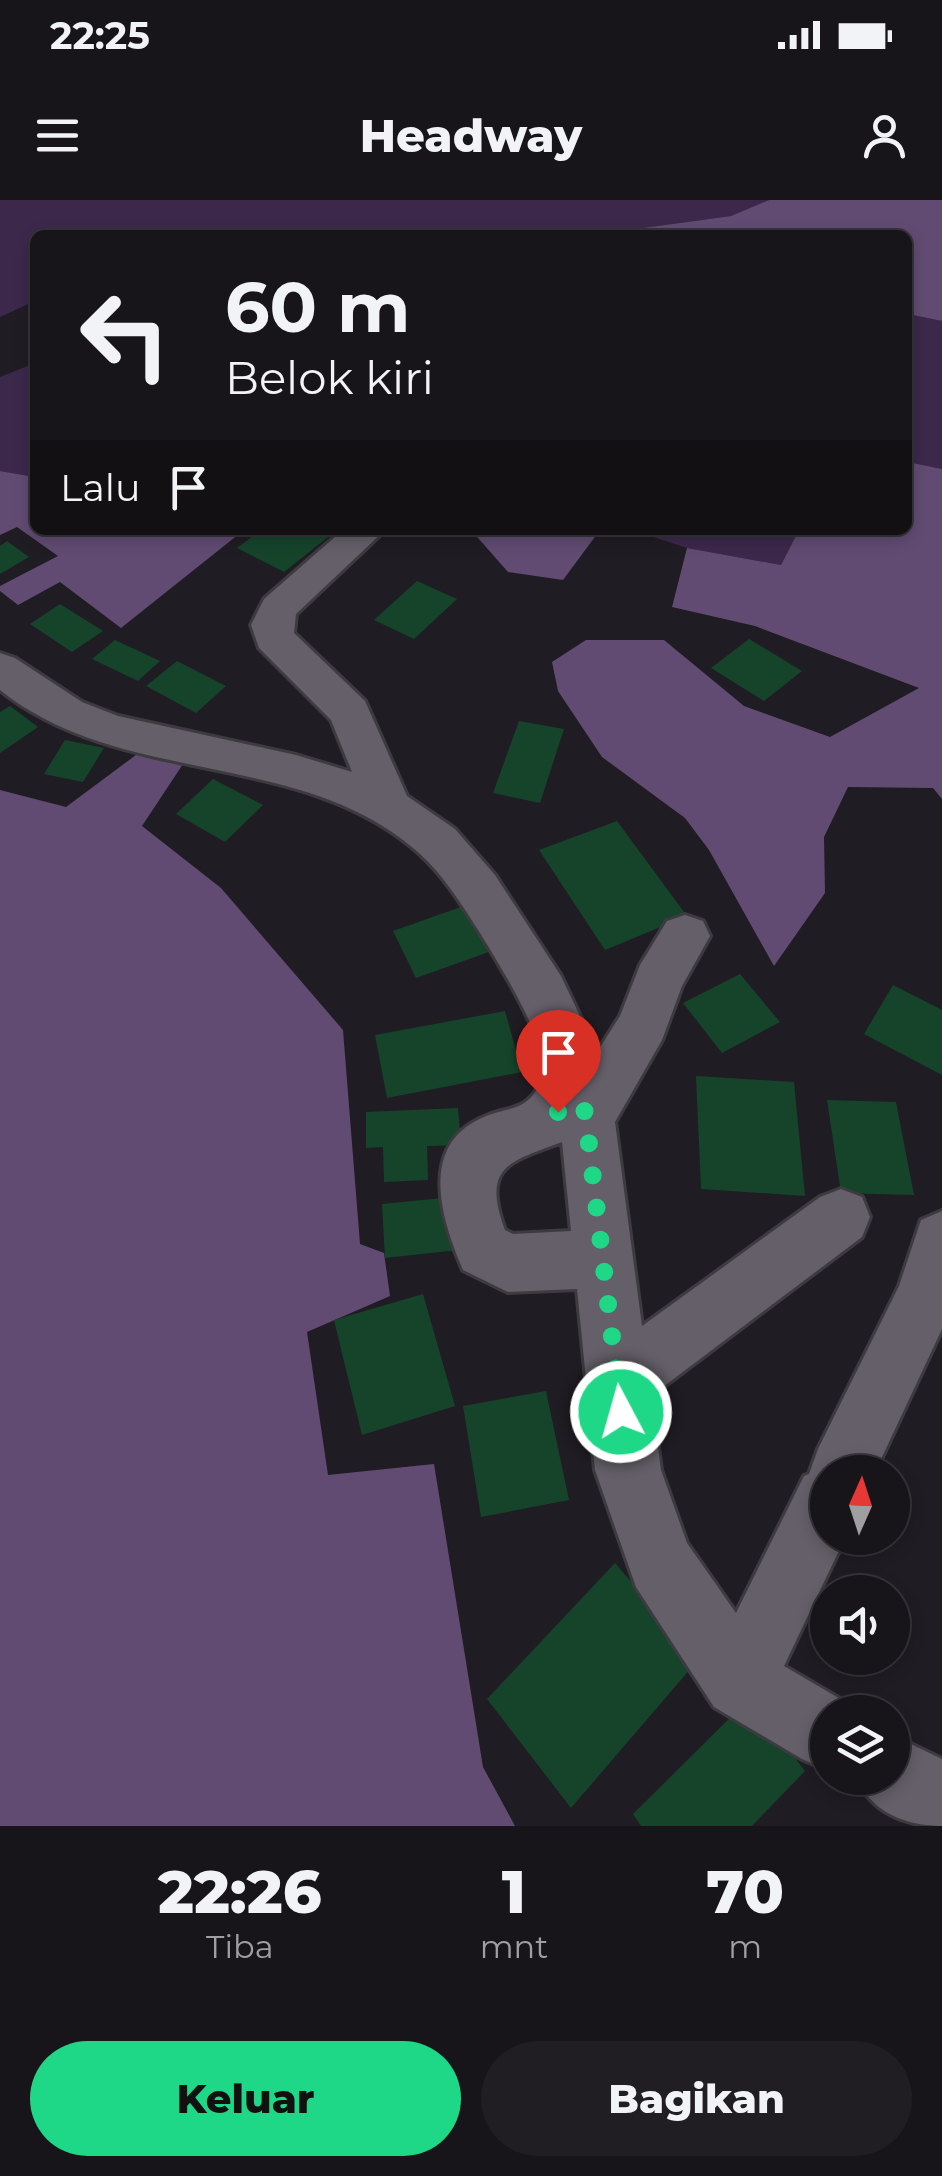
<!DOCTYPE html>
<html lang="id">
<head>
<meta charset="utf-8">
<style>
	body { margin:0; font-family:Montserrat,sans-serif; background:#211e23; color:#f1f3f6; height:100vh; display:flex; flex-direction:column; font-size:38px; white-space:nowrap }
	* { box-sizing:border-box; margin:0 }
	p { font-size:32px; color:#9f9fa2 }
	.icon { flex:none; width:55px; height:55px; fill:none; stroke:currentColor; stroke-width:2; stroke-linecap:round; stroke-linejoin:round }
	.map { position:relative; height:1626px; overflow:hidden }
	.side { display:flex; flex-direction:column; background:#18151a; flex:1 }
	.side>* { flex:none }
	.guide { position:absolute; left:30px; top:30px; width:882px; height:305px; border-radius:15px; box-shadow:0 5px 15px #0003,0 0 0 2px #363439; background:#18151a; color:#f1f3f6; overflow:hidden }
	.needle { width:65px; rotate:3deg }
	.controls { position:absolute; left:810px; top:1255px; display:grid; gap:20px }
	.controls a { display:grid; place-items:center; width:100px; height:100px; border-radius:50%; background:#18151a; box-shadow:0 5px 15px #0003,0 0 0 2px #363439; font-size:50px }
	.pin { position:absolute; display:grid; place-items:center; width:85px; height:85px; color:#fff; margin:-102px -42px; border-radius:50% 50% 50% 0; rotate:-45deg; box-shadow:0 0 10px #0007 }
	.pin .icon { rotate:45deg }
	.me { position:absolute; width:110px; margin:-55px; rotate:354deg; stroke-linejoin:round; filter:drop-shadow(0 0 8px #0008) }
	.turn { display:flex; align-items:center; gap:35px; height:210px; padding:0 30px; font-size:45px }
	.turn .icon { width:130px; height:130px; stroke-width:2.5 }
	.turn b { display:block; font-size:70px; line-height:85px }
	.then { display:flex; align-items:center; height:95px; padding:0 30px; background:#0003; gap:20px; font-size:38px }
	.eta { display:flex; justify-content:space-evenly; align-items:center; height:170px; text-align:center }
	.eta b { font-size:60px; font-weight:800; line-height:70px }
	.action { display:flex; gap:20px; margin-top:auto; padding:20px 30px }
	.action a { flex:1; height:115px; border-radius:60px; background:#1ed887; color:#111; font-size:40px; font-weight:800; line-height:115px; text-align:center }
	.action a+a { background:#211e23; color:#f1f3f6 }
	.status { display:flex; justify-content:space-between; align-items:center; height:70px; padding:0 50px; background:#18151a; direction:ltr }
	.status svg { height:28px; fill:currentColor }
	header { display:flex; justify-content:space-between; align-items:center; height:130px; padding:0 30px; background:#18151a; font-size:45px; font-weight:800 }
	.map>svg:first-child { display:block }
	.green { fill:#3c284b }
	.forest { fill:#614b72 }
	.building { fill:#15442b }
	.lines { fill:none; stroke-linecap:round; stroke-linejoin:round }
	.minor-casing { stroke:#3d3a40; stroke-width:6 }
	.minor { fill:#645f68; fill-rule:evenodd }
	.route { stroke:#1ed887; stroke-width:18; stroke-dasharray:0 32.4 }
</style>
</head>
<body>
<div class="status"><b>22:25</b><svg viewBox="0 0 49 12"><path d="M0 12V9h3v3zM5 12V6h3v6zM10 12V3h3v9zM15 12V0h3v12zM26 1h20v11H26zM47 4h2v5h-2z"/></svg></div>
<header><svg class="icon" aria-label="menu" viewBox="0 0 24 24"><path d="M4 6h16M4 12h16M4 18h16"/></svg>Headway<svg class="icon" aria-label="person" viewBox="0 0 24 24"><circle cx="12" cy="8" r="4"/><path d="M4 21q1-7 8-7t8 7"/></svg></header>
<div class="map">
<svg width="942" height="1626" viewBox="0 0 942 1626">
	<rect width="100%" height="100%" fill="#201c23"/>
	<path class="green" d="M0,0h769l-38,16 -88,12 -8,7h-600v66l-35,16z
		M908,114l34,7v148l-34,-7z
		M35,163v114l-35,-6v-94z
		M632,330h167l-18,35 -94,-17z"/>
	<path class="forest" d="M769,0h173v121l-34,-7v-79h-273l8,-7 88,-12z
		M908,262l34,7v330l-9,-11 -85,-1 -24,50 1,56 -51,73 -65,-116 -24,-32 -83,-61 -44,-66 -6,-29 34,-22h78l80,66 86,31 89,-49 -164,-62 -83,-19 15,-59 94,17 18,-35h109z
		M0,271l35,6v53h209l-123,98 -61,-46 -42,23 -18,-14v-5l58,-30 -41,-29 -17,8z
		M471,330h129l-37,50 -55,-8z
		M144,549l45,6 -47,71 79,62 122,142 17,214 24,9 6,43 -83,36 21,143 106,-11 49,303 32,59h-515v-1036l66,17z"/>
	<path class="building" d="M261,330h76l-53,42 -47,-24z
		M7,341l22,16 -29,17v-28z
		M417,381l40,18 -43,40 -40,-19z
		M60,404l43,27 -31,21 -42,-28z
		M749,439l53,32 -38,30 -53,-33z
		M115,440l45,21 -22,20 -46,-22z
		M177,461l49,25 -30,27 -50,-27z
		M10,506l28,21 -38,26v-41z
		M519,521l45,8 -24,74 -47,-10z
		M65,540l39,8 -21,34 -39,-8z
		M213,579l50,26 -38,37 -49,-28z
		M617,621l70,95 -82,34 -66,-100z
		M475,702l25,46 -84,30 -23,-47z
		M740,774l40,48 -58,31 -39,-50z
		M893,785l49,25v65l-78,-41z
		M505,811l17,61 -135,26 -12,-63z
		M696,876l98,6 11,114 -104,-7z
		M827,900l69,2 18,93 -73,-2z
		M458,908l3,37 -34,1 1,34 -44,2 -1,-35 -17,1v-36z
		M453,997l5,53 -73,8 -3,-54z
		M423,1094l32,112 -93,29 -28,-115z
		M546,1191l23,109 -88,17 -18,-111z
		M615,1363l83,97 -127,148 -84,-109z
		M750,1498l55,73 -53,55h-111l-8,-12z"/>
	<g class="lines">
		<defs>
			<path id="minor" d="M343,330h42l-89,84 -2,19 71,68 42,95 48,33 40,46 66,101 36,76 23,-36 20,-51 27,-44 18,-6 18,6 7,15 -28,50 -20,54 -47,82 27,204 178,-129 21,-8 21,8 8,20 -8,20 -211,159 10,74 26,73 49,70 68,-137 5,-2 9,-25 81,-163 22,-66 21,-9v118l-67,143h-47v66h17l-61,128 70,41 2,5h-28v58l-26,-11 -88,-52 -78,-120 -41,-117 -18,-181 -69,3 -45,-22c-18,-42 -43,-112 6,-145 39,-26 57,-2 78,-56 -14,-50 -40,-92 -67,-136 -18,-28 -35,-56 -60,-79 -116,-106 -298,-66 -420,-164v-37l15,5 67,44 36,14 178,39 56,17 -21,-52 -72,-72 -8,-23 13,-26zM562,942l9,89 -58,3 -8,-4c-24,-65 5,-68 57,-88z
				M892,1535l50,24v67c-36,0 -71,-14 -85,-48h35z"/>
		</defs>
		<use href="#minor" class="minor-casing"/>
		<use href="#minor" class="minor"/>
	</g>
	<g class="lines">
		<path class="route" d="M558,912l18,-47 10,54 35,293"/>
	</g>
</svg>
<div class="controls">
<a><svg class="needle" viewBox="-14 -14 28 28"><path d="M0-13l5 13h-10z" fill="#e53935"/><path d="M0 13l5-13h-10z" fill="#9f9fa2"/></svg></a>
<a><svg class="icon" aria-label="sound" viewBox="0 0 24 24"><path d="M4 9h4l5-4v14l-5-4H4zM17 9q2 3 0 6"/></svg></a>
<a><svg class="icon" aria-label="layers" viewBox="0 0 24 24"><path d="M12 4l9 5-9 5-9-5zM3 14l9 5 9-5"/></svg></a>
</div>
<div class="pin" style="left:558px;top:912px;background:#d93025"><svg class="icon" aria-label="arrive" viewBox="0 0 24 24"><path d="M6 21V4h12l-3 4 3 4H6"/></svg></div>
<svg class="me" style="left:621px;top:1212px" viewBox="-20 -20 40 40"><circle r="17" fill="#1ed887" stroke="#fff" stroke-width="3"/><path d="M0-11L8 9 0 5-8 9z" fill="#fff"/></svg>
<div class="guide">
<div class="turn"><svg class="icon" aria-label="left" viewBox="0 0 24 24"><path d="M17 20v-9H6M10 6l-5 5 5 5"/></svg><div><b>60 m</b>Belok kiri</div></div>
<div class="then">Lalu<svg class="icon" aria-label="arrive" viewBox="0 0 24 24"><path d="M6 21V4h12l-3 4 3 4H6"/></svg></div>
</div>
</div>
<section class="side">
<div class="eta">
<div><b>22:26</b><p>Tiba</p></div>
<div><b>1</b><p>mnt</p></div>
<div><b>70</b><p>m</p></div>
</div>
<div class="action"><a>Keluar</a><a>Bagikan</a></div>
</section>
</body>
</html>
